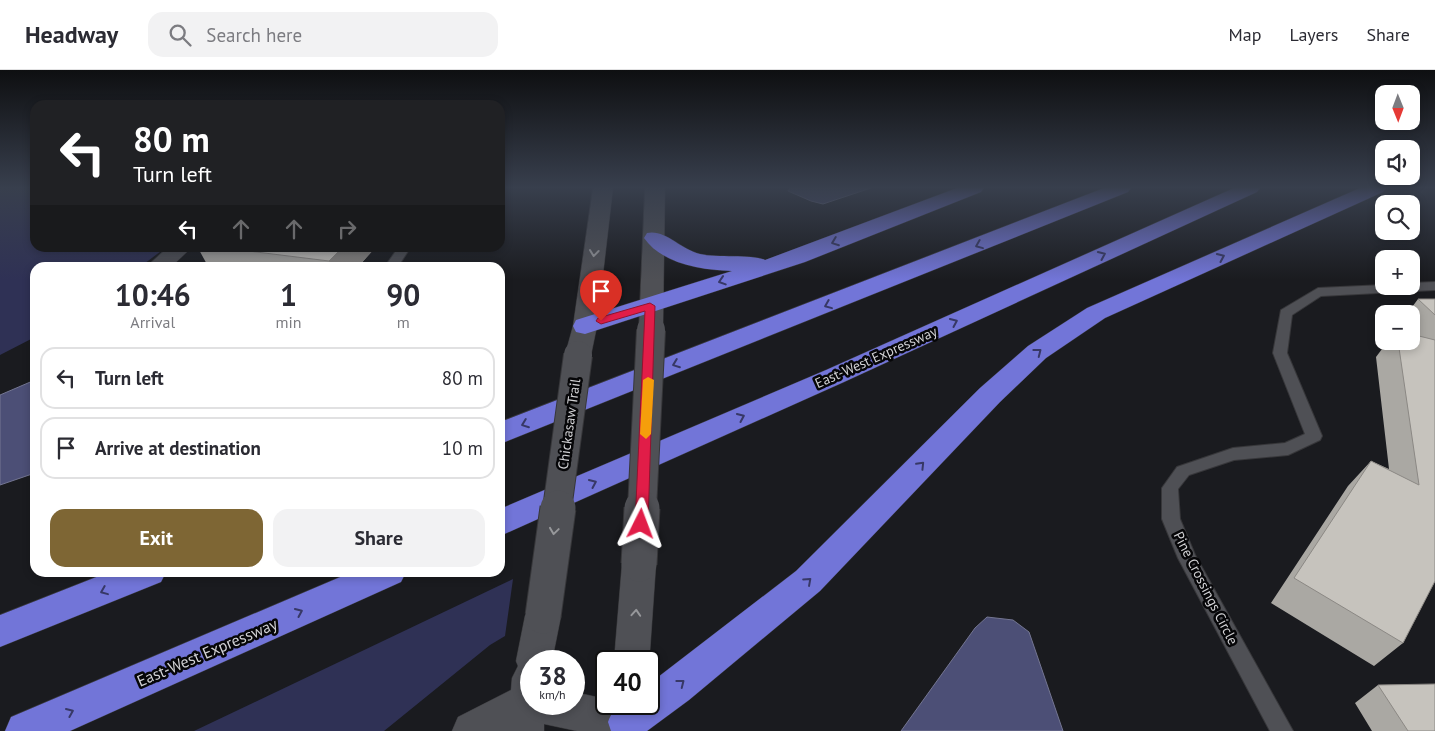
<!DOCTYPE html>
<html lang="en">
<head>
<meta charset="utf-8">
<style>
	body { margin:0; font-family:"PT Sans",sans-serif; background:#f2f2f3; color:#2b2b33; height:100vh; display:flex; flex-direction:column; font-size:19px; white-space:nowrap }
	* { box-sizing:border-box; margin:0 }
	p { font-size:16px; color:#7c7c81 }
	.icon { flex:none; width:28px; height:28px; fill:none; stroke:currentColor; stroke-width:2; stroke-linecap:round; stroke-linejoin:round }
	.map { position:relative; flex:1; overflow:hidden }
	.panel { position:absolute; left:30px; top:192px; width:475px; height:315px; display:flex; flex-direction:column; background:#fff; border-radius:15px; box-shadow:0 2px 8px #0003 }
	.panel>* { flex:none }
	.guide { position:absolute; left:30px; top:30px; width:475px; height:152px; border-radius:15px; box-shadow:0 2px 8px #0003; background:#202124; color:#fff; overflow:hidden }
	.needle { width:32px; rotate:179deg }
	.fabs { position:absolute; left:1375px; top:15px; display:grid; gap:10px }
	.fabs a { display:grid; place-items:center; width:45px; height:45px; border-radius:10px; background:#fff; box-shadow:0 2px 8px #0003; font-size:25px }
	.speed { position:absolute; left:520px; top:580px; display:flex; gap:10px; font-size:25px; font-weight:700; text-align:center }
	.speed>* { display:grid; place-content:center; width:65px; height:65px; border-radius:50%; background:#fff; box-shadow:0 2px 8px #0003; line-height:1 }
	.speed small { font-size:12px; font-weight:400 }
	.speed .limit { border:2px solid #111; border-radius:8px; background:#fff; color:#111 }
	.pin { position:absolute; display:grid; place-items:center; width:42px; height:42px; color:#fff; margin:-51px -21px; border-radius:50% 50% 50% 0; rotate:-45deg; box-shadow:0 0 5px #0007 }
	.pin .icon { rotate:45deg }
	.me { position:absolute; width:55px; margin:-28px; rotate:3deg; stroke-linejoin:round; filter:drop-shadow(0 0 4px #0008) }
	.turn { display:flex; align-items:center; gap:18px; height:105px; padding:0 20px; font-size:22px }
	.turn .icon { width:65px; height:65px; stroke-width:2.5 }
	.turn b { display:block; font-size:35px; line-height:42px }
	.lanes { display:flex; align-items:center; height:48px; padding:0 20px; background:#0003; justify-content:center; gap:25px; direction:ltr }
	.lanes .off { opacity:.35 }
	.eta { display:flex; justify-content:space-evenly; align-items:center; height:85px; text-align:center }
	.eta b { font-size:30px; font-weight:800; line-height:35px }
	.primary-button { display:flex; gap:10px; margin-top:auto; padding:10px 20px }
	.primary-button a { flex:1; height:58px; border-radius:15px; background:#7e6634; color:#fff; font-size:20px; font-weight:800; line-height:58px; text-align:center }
	.primary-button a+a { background:#f2f2f3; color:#2b2b33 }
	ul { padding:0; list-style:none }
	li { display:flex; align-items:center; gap:15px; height:62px; margin:0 10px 8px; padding:0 10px; border:2px solid #e1e1e2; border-radius:15px }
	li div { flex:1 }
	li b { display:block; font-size:19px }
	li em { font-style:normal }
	header { display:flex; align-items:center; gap:30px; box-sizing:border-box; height:70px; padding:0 25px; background:#fff; border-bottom:1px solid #e1e1e2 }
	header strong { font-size:24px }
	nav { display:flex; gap:28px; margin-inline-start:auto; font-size:18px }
	.search { width:350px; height:45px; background:#f2f2f3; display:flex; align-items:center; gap:12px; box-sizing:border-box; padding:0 18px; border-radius:15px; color:#7c7c81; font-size:19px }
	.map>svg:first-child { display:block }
	.green { fill:#2f3155 }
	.water { fill:#4c4f76; stroke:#747692 }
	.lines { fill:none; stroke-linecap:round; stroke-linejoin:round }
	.lane-casing { stroke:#37373a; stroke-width:2 }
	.street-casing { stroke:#37373a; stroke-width:1 }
	.secondary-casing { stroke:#37373a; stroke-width:1 }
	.highway-casing { stroke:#37373a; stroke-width:1 }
	.lane { fill:#4f5055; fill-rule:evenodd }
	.street { fill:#4f5055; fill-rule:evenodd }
	.secondary { fill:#4f5055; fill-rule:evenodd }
	.highway { fill:#7275d8; fill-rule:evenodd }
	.secondary-bridge-far2-casing { stroke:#37373a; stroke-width:24; stroke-linecap:butt }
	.secondary-bridge-far1-casing { stroke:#37373a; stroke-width:30; stroke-linecap:butt }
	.secondary-bridge-casing { stroke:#37373a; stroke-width:37; stroke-linecap:butt }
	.secondary-bridge-far2 { stroke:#4f5055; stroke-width:22 }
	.secondary-bridge-far1 { stroke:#4f5055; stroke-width:28 }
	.secondary-bridge { stroke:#4f5055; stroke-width:35 }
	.wall { fill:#aaa8a3 }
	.shaded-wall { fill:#8b8884 }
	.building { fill:#c6c3bd; stroke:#8b8884 }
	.oneway { stroke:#373866 }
	.oneway2 { stroke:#97989b }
	.route { fill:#e11d48; stroke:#92132f }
	.slow { fill:#f59e0b }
	.labels { text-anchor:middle; stroke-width:5; stroke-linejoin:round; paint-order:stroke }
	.street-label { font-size:14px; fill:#d2d2d5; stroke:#060608 }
	.near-street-label { font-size:16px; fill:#d2d2d5; stroke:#060608 }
</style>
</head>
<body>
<header>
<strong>Headway</strong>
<div class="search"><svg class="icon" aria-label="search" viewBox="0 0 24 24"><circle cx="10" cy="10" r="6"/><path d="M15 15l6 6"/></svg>Search here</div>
<nav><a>Map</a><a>Layers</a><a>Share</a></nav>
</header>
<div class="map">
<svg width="1435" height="661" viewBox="0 0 1435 661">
	<rect width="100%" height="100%" fill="#1a1b1f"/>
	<path class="green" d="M0,118h35v60h130l-25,19 -105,1v69l-35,18z
		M513,509l-8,57 -15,9 -106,86h-190z"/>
	<path class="water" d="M790,118h81l-48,16 -12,-3 -23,-10z
		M35,310v93l-35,12v-90z
		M987,547l26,3 16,12 34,99h-162l74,-103z"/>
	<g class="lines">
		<defs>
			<path id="lane" d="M398,178h12l-13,20h-13z
				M1435,212v8l-114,6 -29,19 -5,38 35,83 -2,4 -32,15 -54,5 -45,15 -11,14 2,30 15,36 98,176h-23l-92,-173 -16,-39v-31l15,-21 56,-19 52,-5 20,-9 -32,-81 8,-43 37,-22 66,-3v1h27v-3z"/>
			<path id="street" d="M167,178h24l-21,20h-25z"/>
			<path id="secondary" d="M593,118h20l-16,138 -6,29 -4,6 -9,3 -9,-3 -4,-6 8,-29z
				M645,118h20l-2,138 -3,6 -9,2 -9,-2 -3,-6z
				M639,480l12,4 5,10 -7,101v-4h-35l8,-97 5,-10z
				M543,530l12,5 6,11 -9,45h-21v43h43v-12l32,7v5h24l11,4 5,14 -3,9h-66l-33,-7v7h-92l6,-14 53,-27 1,-12 6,-12 -2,-5 9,-45 6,-11z"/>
			<path id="highway" d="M957,118h27l-3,4 -176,70 -220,72 -9,-2 -3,-6 3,-6 156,-49c-30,-1 -70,-7 -88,-33l3,-5c18,-4 33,16 53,21 17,4 53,0 65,6z
				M1104,118h27l-3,4 -628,252v-22z
				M1234,118h26l-3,4 -413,190 -344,154v-27l326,-139z
				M1360,118h26l-3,4 -278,126 -59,40 -46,44 -180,189 -131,109 -42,31h-36l-3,-9c9,-23 18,-18 41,-18v-20l147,-113 184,-183 48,-42 59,-38z
				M109,502h57l-5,10 -161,65v-32z
				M352,502h54l-5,10 -331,149h-65l6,-14z"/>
		</defs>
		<use href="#lane" class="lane-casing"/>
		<use href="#street" class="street-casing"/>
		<use href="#secondary" class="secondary-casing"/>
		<use href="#highway" class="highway-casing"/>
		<use href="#lane" class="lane"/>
		<use href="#street" class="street"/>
		<use href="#secondary" class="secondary"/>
		<use href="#highway" class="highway"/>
		<defs>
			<path id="secondary-bridge-far2" d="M651,261v-5"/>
			<path id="secondary-bridge-far1" d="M557,439l21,-154
				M642,439l9,-179"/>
			<path id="secondary-bridge" d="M639,494l3,-56
				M543,546l15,-108"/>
		</defs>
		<use href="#secondary-bridge-far2" class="secondary-bridge-far2-casing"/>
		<use href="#secondary-bridge-far1" class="secondary-bridge-far1-casing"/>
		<use href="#secondary-bridge" class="secondary-bridge-casing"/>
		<use href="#secondary-bridge-far2" class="secondary-bridge-far2"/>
		<use href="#secondary-bridge-far1" class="secondary-bridge-far1"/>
		<use href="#secondary-bridge" class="secondary-bridge"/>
	</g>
	<path class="wall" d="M198,178h177l-18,20h-148z
		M1418,229h17v282l-32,62 -29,23 -103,-63 77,-117 23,-25 18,8 -13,-112 12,-16h23l7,-5 -7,-7v-15h-4z
		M1378,615l57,46h-63l-17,-28z"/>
	<path class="shaded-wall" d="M342,178h33l-18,20h-26l-2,-7z"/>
	<path class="building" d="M224,178h118l-13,13z
		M1418,229h17v16z
		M1411,264l24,6v241l-32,62 -109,-65 77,-117 48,24 -21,-144h13z
		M1435,614v47h-27l-30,-46z"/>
	<defs><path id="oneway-chevron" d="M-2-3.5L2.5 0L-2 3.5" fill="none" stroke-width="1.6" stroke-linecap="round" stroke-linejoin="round" transform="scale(1.25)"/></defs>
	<g class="oneway">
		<use href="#oneway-chevron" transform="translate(835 172) rotate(159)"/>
		<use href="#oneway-chevron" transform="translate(979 175) rotate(158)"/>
		<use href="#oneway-chevron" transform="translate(1102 185) rotate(-24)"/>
		<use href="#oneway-chevron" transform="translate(1221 187) rotate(-24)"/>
		<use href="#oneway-chevron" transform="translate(722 211) rotate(162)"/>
		<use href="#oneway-chevron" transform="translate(828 235) rotate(158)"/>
		<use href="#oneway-chevron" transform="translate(954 252) rotate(-24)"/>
		<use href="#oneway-chevron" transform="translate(1038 282) rotate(-38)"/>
		<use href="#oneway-chevron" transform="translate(676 294) rotate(159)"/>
		<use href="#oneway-chevron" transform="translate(741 347) rotate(-24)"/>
		<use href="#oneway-chevron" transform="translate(525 354) rotate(159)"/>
		<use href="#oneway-chevron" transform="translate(921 395) rotate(-46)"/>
		<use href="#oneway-chevron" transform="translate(593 413) rotate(-24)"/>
		<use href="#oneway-chevron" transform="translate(808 511) rotate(-42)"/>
		<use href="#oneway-chevron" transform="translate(104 521) rotate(158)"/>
		<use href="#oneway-chevron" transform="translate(299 542) rotate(-24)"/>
		<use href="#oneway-chevron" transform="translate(681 613) rotate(-38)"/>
		<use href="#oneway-chevron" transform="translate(70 642) rotate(-23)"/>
	</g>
	<g class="oneway2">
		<use href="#oneway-chevron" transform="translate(594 183) rotate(97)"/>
		<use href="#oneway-chevron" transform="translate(554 461) rotate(98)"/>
		<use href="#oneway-chevron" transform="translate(636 543) rotate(-86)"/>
	</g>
	<linearGradient id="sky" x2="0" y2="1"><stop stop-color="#0e0f11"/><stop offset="0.56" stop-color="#383f4d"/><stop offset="1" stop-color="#383f4d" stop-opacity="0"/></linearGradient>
	<rect width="1435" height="210" fill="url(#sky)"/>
	<path class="route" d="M650,233l5,3 -7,218 -2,4 -5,2 -5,-2 -1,-4 10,-213 -44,13 -5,-3 2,-3z"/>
	<path class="slow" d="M648,307l6,3 -3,54 -5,5 -6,-5 3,-54z"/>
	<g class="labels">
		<g class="street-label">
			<text transform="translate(876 287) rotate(-24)" y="5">East-West Expressway</text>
			<text transform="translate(569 354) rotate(-82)" y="5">Chickasaw Trail</text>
			<text transform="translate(1206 518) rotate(63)" y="5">Pine Crossings Circle</text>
		</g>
		<g class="near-street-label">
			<text transform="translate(207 582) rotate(-23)" y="6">East-West Expressway</text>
		</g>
	</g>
</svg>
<div class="fabs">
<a><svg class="needle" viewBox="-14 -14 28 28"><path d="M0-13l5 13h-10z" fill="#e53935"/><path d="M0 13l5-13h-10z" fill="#7c7c81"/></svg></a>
<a><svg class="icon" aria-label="sound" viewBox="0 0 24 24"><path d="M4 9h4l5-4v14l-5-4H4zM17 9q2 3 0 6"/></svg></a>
<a><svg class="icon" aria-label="search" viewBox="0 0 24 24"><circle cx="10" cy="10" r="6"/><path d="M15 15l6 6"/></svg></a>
<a>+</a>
<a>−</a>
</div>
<div class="speed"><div>38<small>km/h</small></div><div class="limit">40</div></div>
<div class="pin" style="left:601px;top:251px;background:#d93025"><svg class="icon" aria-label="arrive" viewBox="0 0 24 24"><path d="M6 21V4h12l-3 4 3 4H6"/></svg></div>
<svg class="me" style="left:641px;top:454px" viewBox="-20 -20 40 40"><path d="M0-17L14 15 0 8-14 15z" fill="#e11d48" stroke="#fff" stroke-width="4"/></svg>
<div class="guide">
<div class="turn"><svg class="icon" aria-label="left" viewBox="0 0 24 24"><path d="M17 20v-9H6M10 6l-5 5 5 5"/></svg><div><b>80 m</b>Turn left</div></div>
<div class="lanes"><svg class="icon" aria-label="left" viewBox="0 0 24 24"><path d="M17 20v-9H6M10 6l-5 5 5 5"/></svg><svg class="icon off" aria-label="ahead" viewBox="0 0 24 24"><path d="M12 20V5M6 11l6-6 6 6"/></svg><svg class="icon off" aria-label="ahead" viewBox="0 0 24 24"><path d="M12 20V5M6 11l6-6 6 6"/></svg><svg class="icon off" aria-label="right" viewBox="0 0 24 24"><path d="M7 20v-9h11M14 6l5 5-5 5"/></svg></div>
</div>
<section class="panel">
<div class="eta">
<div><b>10:46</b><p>Arrival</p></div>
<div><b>1</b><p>min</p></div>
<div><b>90</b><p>m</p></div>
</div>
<ul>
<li><svg class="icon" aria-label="left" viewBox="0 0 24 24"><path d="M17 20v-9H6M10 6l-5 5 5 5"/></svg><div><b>Turn left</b></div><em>80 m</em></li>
<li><svg class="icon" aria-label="arrive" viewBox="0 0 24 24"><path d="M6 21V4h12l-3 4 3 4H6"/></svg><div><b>Arrive at destination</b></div><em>10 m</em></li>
</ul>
<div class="primary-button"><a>Exit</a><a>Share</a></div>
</section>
</div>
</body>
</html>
